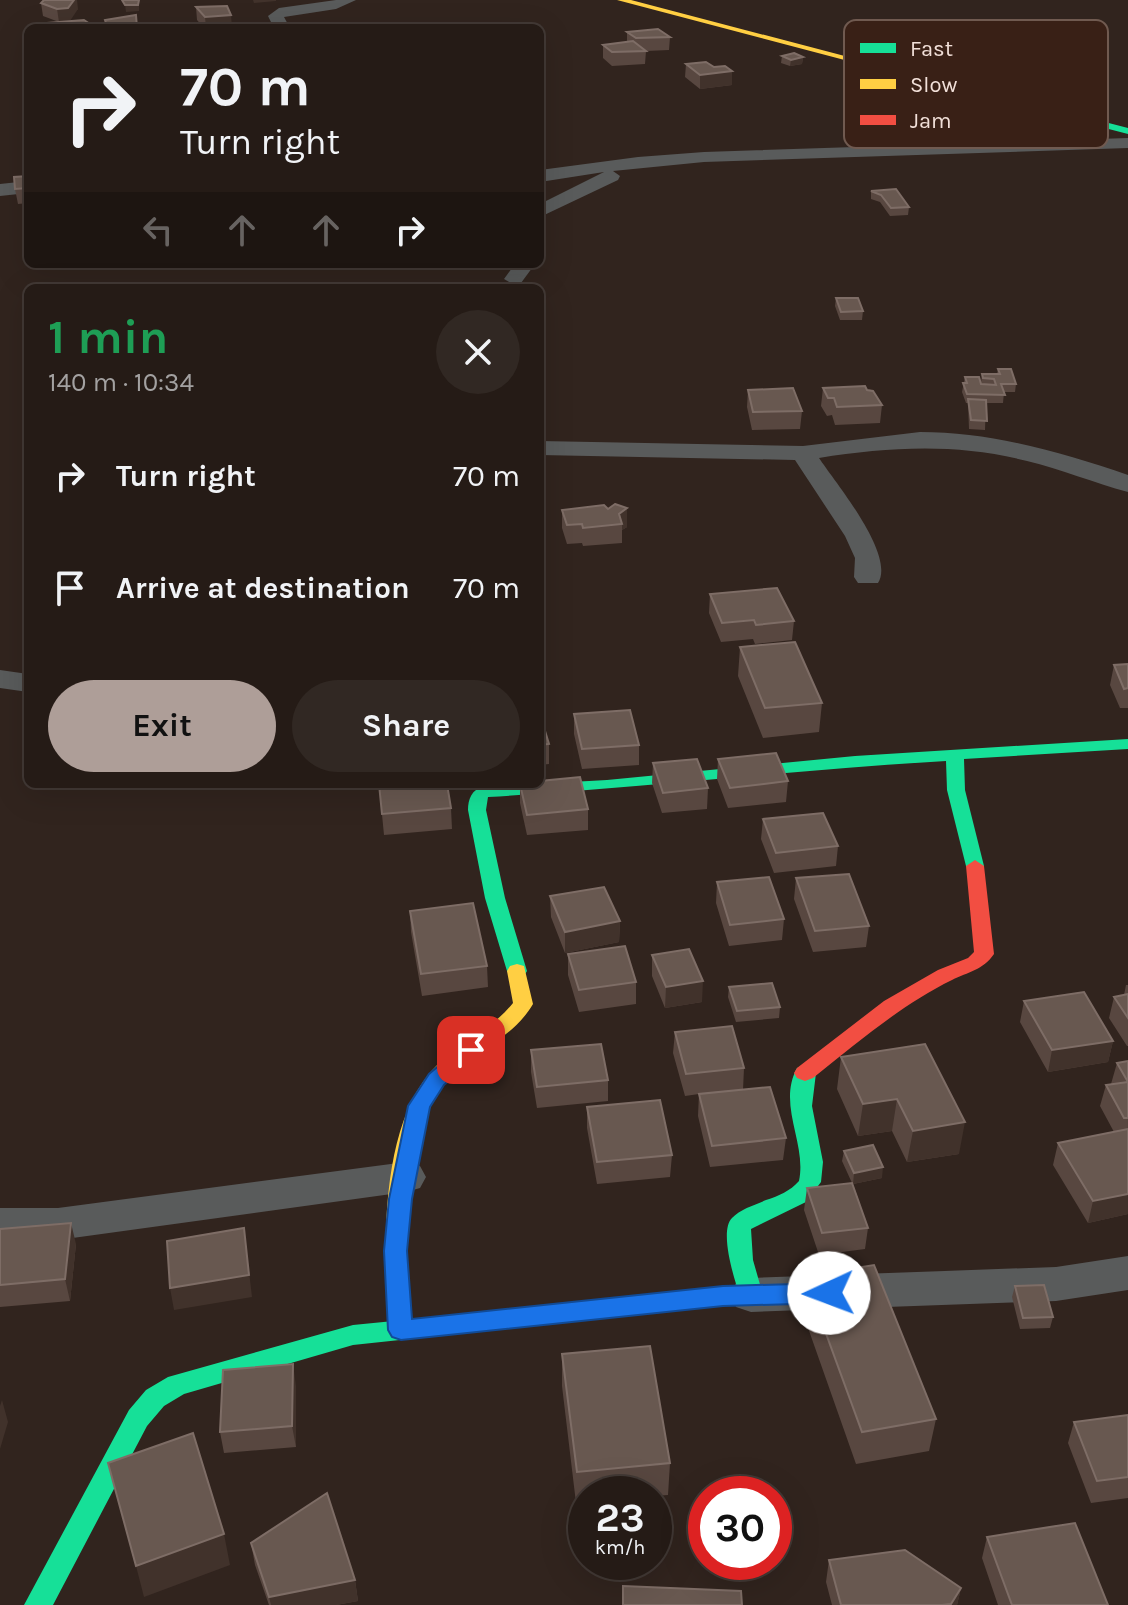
<!DOCTYPE html>
<html lang="en">
<head>
<meta charset="utf-8">
<style>
	body { margin:0; font-family:Karla,sans-serif; background:#312823; color:#f1f3f6; height:100vh; display:flex; flex-direction:column; font-size:30px; white-space:nowrap }
	* { box-sizing:border-box; margin:0 }
	p { font-size:26px; color:#a3a1a1 }
	.icon { flex:none; width:44px; height:44px; fill:none; stroke:currentColor; stroke-width:2; stroke-linecap:round; stroke-linejoin:round }
	.map { position:relative; flex:1; overflow:hidden }
	.details { position:absolute; left:24px; top:284px; width:520px; height:504px; display:flex; flex-direction:column; background:#251b16; border-radius:12px; box-shadow:0 8px 32px #0002,0 0 0 2px #423935 }
	.details>* { flex:none }
	.banner { position:absolute; left:24px; top:24px; width:520px; height:244px; border-radius:12px; box-shadow:0 8px 32px #0002,0 0 0 2px #423935; background:#251b16; color:#f1f3f6; overflow:hidden }
	.speed { position:absolute; left:568px; top:1476px; display:flex; gap:16px; font-size:40px; font-weight:700; text-align:center }
	.speed>* { display:grid; place-content:center; width:104px; height:104px; border-radius:50%; background:#251b16; box-shadow:0 8px 32px #0002,0 0 0 2px #423935; line-height:1 }
	.speed small { font-size:20px; font-weight:400 }
	.speed .limit { border:12px solid #d22; background:#fff; color:#111 }
	.pin { position:absolute; display:grid; place-items:center; width:68px; height:68px; color:#fff; margin:-34px; border-radius:16px; box-shadow:0 4px 12px #0006 }
	.me { position:absolute; width:88px; margin:-44px; rotate:268deg; stroke-linejoin:round; filter:drop-shadow(0 0 6px #0008) }
	.turn { display:flex; align-items:center; gap:28px; height:168px; padding:0 24px; font-size:36px }
	.turn .icon { width:104px; height:104px; stroke-width:2.5 }
	.turn b { display:block; font-size:56px; line-height:68px }
	.lanes { display:flex; align-items:center; height:76px; padding:0 24px; background:#0003; justify-content:center; gap:40px; direction:ltr }
	.lanes .off { opacity:.35 }
	.round { display:grid; place-items:center; flex:none; width:84px; height:84px; border-radius:42px; background:#312823 }
	.headline { display:flex; align-items:center; justify-content:space-between; height:136px; padding:0 24px }
	h1 { font-size:48px; font-weight:700; line-height:60px; color:#1e9e55 }
	.action { display:flex; gap:16px; margin-top:auto; padding:16px 24px }
	.action a { flex:1; height:92px; border-radius:48px; background:#ae9e98; color:#111; font-size:32px; font-weight:700; line-height:92px; text-align:center }
	.action a+a { background:#312823; color:#f1f3f6 }
	ul { padding:0; list-style:none }
	li { display:flex; align-items:center; gap:24px; height:112px; padding:0 24px }
	li div { flex:1 }
	li b { display:block; font-size:30px }
	li em { font-style:normal }
	.map>svg:first-child { display:block }
	.lines { fill:none; stroke-linecap:round; stroke-linejoin:round }
	.street { fill:#595b5b; fill-rule:evenodd }
	.fast { fill:#16e098; fill-rule:evenodd }
	.slow { fill:#ffcf43; fill-rule:evenodd }
	.jam { fill:#f24e42; fill-rule:evenodd }
	.wall { fill:#584740 }
	.shaded-wall { fill:#41322b }
	.building { fill:#685850; stroke:#7e6d66; stroke-width:2 }
	.route { fill:#1a73e8; stroke:#114b97; stroke-width:2 }
	.key { fill:#392016; stroke:#705a50; stroke-width:2 }
	.key-label { font-size:22px; fill:#f2e0d9 }
</style>
</head>
<body>
<div class="map">
<svg width="1128" height="1605" viewBox="0 0 1128 1605">
	<rect width="100%" height="100%" fill="#31241e"/>
	<g class="lines">
		<path class="street" d="M336,0h20l-20,9 -52,8 6,11h-16l-6,-12 11,-8z
			M1128,138v10l-424,14 -91,9 7,5 -2,4 -78,37v-13l64,-32 -64,10v-12l98,-13 66,-5z
			M28,181v12l-28,3v-12z
			M515,264h20l-14,19 -7,2 -10,-6z
			M920,432c71,0 142,20 208,43v17c-34,-9 -67,-23 -101,-31 -71,-18 -137,-14 -208,-3 16,24 77,97 59,125h-20l-4,-6 1,-19 -10,-22 -50,-76 -255,-5v-14l263,5z
			M0,670l28,4v18l-28,-4z
			M406,1162l14,4 6,11 -6,11 -14,4 -348,48h-58v-32h58z
			M1128,1256v34l-72,11 -305,11 -15,-5 -6,-12 6,-12 15,-5 305,-11z"/>
		<path class="fast" d="M969,87l159,41v6l-162,-42v-4z
			M1128,739v10l-164,10 1,31 19,76 -9,6 -9,-6 -19,-76 -1,-29c-153,9 -305,27 -458,36l-2,13 19,88 22,73 -3,5h-14l-3,-5 -22,-73 -17,-88c0,-11 4,-21 15,-23l124,-7 248,-24z
			M805,1065l8,3 3,5 -4,33 11,56 -2,20 -15,20 -55,27 2,31 10,35 -4,7 -406,43 -169,49 -20,12 -17,20 -94,179h-29l105,-195 17,-20 22,-13 185,-52 384,-38c-5,-16 -17,-57 -5,-69 8,-9 23,-13 34,-18 13,-4 24,-9 33,-19 8,-38 -22,-76 -2,-113z"/>
		<path class="slow" d="M617,0h14l343,90 -8,2z
			M517,964l7,2 9,38c-21,36 -64,50 -90,82 -28,35 -36,120 -36,165 -1,26 4,53 6,79l-3,7 -9,3 -9,-3 -3,-7c-6,-73 -10,-196 40,-256 23,-28 61,-42 84,-71l-6,-32 3,-5z"/>
		<path class="jam" d="M975,860l9,6 10,88c-11,16 -26,18 -42,26 -51,25 -95,63 -139,98l-8,3 -8,-3 -3,-5 3,-5 87,-67 54,-31 30,-12 6,-6 -8,-86z"/>
	</g>
	<path class="wall" d="M41,3l37,6 -19,13 -16,-6z
		M196,7l36,20 -28,1 -7,-8z
		M105,20l33,8h-32z
		M925,20l34,8 -2,13h-29l-4,-8z
		M1011,22l35,8 -1,13 -27,1 -9,-10z
		M891,24l32,11 -23,2 -6,-1 -3,-5z
		M627,32l43,5 -1,13 -23,1 -1,13 -33,2 -9,-8v-13l24,-3z
		M782,56l21,1 -1,7 -12,2 -9,-3z
		M686,64l28,3 18,4v14l-32,4 -15,-12z
		M891,85l38,8 -1,9 3,9 -1,7 -18,1 -5,-11h-8l-10,-10z
		M935,104l25,8v7l-25,-1z
		M887,113l20,13 -16,2 -4,-8z
		M28,176v27l-10,1 -3,-15z
		M896,189l13,18 -1,8 -18,1 -10,-14 -9,-3v-8z
		M836,298l27,13 -1,9h-22l-5,-14z
		M998,369l18,15 -1,8h-11l-1,11h-17l-1,27 -16,-1 -1,-26h-2l-4,-11 3,-15 16,6 1,-9h15z
		M823,388l44,2 15,15 -2,18 -45,2 -3,-10 -5,1 -6,-10z
		M748,390l54,21 -2,18 -48,1 -5,-23z
		M604,505l23,22 -5,3v13l-39,3 -1,-3 -15,1 -5,-16v-18z
		M710,594l84,27 -2,19 -37,4 -2,-5 -32,3 -12,-29z
		M740,647l82,56 -3,29 -56,6 -25,-62z
		M1128,664v44h-8l-10,-23 4,-20z
		M574,714l65,31v20l-57,4 -8,-35z
		M540,718l9,26v20l-9,1z
		M718,759l70,22 -2,21 -58,6 -11,-29z
		M653,763l55,25 -1,21 -45,4 -10,-30z
		M379,784l72,24 1,21 -68,6z
		M520,784l68,25v21l-61,5 -7,-32z
		M763,819l75,27 -2,20 -62,7 -13,-34z
		M796,878l73,48 -3,21 -53,5 -19,-53z
		M717,882l67,37 -2,21 -53,6 -13,-43z
		M550,896l70,25 -1,21 -54,11 -14,-36z
		M410,911l77,55 1,21 -66,9 -11,-64z
		M568,954l68,28v22l-57,8 -11,-37z
		M652,955l50,47 -37,6 -13,-32z
		M1126,985h2v61h-1l-18,-28 5,-21 10,-2z
		M729,987l51,20 -1,11 -43,4 -8,-25z
		M1024,1001l89,40 -5,21 -60,10 -28,-50z
		M675,1032l69,36 -1,22 43,48 -3,22 -73,7 -12,-51 1,-22 -14,2 -12,-43z
		M925,1044l34,110 -52,8 -15,-31 -34,5 -21,-47 4,-32z
		M531,1050l77,30v21l-71,7 -6,-36z
		M1128,1061v153l-40,9 -35,-58 5,-22 56,-11 -14,-26 6,-21 5,-1 6,-21z
		M587,1107l85,48 -2,22 -73,7 -10,-56z
		M844,1151l38,27 -29,6 15,44 -3,21 -46,6 -15,-45 3,-22 45,-5 -10,-22z
		M0,1229l76,15 -6,57 -70,6z
		M805,1276l131,143 -7,32 -73,13 -55,-156z
		M1015,1286l38,31 -3,11 -30,1 -8,-32z
		M562,1354l108,109 -2,32 -14,1v-2h-68v8l-10,1 -14,-117z
		M296,1386v61l-72,6 -4,-21z
		M1128,1415v83l-37,5 -23,-60 6,-21z
		M987,1537l121,68h-110l-16,-47z
		M251,1543l104,37 3,21 -22,4h-67l-14,-40z
		M829,1560l132,28 -4,17h-125l-6,-23z"/>
	<path class="shaded-wall" d="M74,0h3l1,9 -8,12 -11,1 -2,-13z
		M139,0v11l-13,1 -1,-7z
		M253,0h23v1l-22,2z
		M231,15l1,12 -26,1 -1,-11z
		M924,28l-1,7 -23,2 1,-7z
		M803,57l-1,7 -12,2 1,-6z
		M732,71v14l-32,4v-14z
		M908,118l-1,8 -16,2v-7z
		M627,508v19l-5,3v-6l-3,-10z
		M620,921l-1,21 -54,11v-21z
		M703,981l-1,21 -37,6 1,-21z
		M1113,1041l-5,21 -60,10 4,-22z
		M897,1099l-5,32 -34,5 5,-32z
		M965,1122l-6,32 -52,8 6,-31z
		M883,1167l-1,11 -29,6 1,-11z
		M1128,1194v20l-40,9 5,-22z
		M71,1223l5,21 -6,57 -5,-22z
		M244,1228l8,69 -78,13 -4,-22z
		M293,1364l3,22v61l-4,-21z
		M2,1400l6,22 -8,27v-43z
		M224,1534l6,31 -86,32 -8,-31z
		M355,1580l3,21 -22,4h-65l-2,-8z
		M961,1588l-4,17h-6v-1z"/>
	<path class="building" d="M44,0h30l-6,8 -11,1 -16,-6z
		M122,0h17l-1,5h-13z
		M227,6l4,9 -26,2 -9,-10z
		M136,15l1,13h-28l9,-2v-3h-12l-1,-3z
		M84,20l12,8h-44l-6,-5z
		M658,29l12,8 -34,1 -9,-6z
		M633,41l13,10 -34,1 -9,-7z
		M794,53l9,4 -12,3 -9,-4z
		M706,62l8,5 11,-1 7,5 -32,4 -14,-11z
		M28,176v12l-13,1 -1,-12z
		M896,189l13,18 -18,1 -10,-13 -10,-4z
		M836,298h22l5,13 -22,1z
		M998,369h13l5,15h-15l4,11 -38,-1 -4,-11h4l-2,-6h14l2,7 15,1 -2,-6 -11,-1 -1,-4h18z
		M865,386l2,4 6,1 9,14 -45,2 -3,-9h-6l-5,-10z
		M793,388l9,23 -49,1 -5,-22z
		M968,399l18,1 1,21 -16,-1z
		M615,504l12,4 -8,6 3,10 -39,4 -1,-4 -15,1 -5,-15 42,-5 4,4z
		M777,588l17,33 -38,4 -2,-5 -32,3 -12,-29z
		M795,642l27,61 -57,5 -25,-61z
		M1128,664v24l-4,1 -10,-24z
		M630,710l9,35 -57,4 -8,-35z
		M540,718h1l8,26 -9,1z
		M776,753l12,28 -58,7 -12,-29z
		M697,759l11,29 -45,5 -10,-30z
		M580,777l8,32 -61,6 -7,-31h20v-3z
		M379,784h68l4,24 -69,6z
		M823,813l15,33 -62,7 -13,-34z
		M849,874l20,52 -54,5 -19,-53z
		M769,877l15,42 -54,6 -13,-43z
		M604,887l16,34 -55,11 -15,-36z
		M473,903l14,63 -66,8 -11,-63z
		M625,946l11,36 -57,8 -11,-36z
		M689,949l14,32 -37,6 -14,-32z
		M772,983l8,24 -43,4 -8,-24z
		M1084,992l29,49 -61,9 -28,-49z
		M1128,994v24l-14,-21z
		M732,1026l12,42 -58,6 -11,-42z
		M601,1044l7,36 -71,7 -6,-37z
		M925,1044l40,78 -52,9 -16,-32 -34,5 -22,-47z
		M1128,1061v57h-4l-18,-33 22,-3 -11,-19z
		M770,1087l16,51 -74,8 -13,-52z
		M660,1100l12,55 -75,7 -10,-55z
		M1128,1129v65l-35,7 -35,-58z
		M873,1145l10,22 -29,6 -10,-22z
		M852,1183l16,45 -46,5 -15,-45z
		M71,1223l-6,56 -65,6v-56z
		M244,1228l5,47 -79,13 -3,-47z
		M874,1265l62,154 -74,13 -57,-156z
		M1044,1285l9,32 -30,1 -8,-32z
		M650,1346l20,117 -93,9 -15,-118z
		M293,1364l-1,62 -72,6 3,-62z
		M1128,1415v62l-31,4 -23,-59z
		M193,1433l31,101 -88,32 -28,-103z
		M327,1493l28,87 -86,17 -18,-54z
		M1075,1523l33,82h-96l-25,-68z
		M905,1550l56,38 -10,16 -9,1h-101l-12,-45z
		M623,1586l118,5 1,14h-119z"/>
	<path class="route" d="M471,1043l7,2 3,5 -3,6 -34,29 -14,22 -18,92 -5,52 5,68 311,-33 106,-3 9,3 3,7 -3,7 -9,3 -106,3 -322,34 -9,-3 -4,-7 -4,-79 5,-52 19,-93 21,-32 34,-29z"/>
	<rect x="844" y="20" width="264" height="128" rx="12" class="key"/>
	<rect x="860" y="43" width="36" height="10" fill="#16e098"/>
	<rect x="860" y="79" width="36" height="10" fill="#ffcf43"/>
	<rect x="860" y="115" width="36" height="10" fill="#f24e42"/>
	<g class="key-label">
		<text x="910" y="56">Fast</text>
		<text x="910" y="92">Slow</text>
		<text x="910" y="128">Jam</text>
	</g>
</svg>
<div class="speed"><div>23<small>km/h</small></div><div class="limit">30</div></div>
<div class="pin" style="left:471px;top:1050px;background:#d93025"><svg class="icon" aria-label="arrive" viewBox="0 0 24 24"><path d="M6 21V4h12l-3 4 3 4H6"/></svg></div>
<svg class="me" style="left:829px;top:1293px" viewBox="-20 -20 40 40"><circle r="19" fill="#fff"/><path d="M0-13L10 11 0 6-10 11z" fill="#1a73e8"/></svg>
<div class="banner">
<div class="turn"><svg class="icon" aria-label="right" viewBox="0 0 24 24"><path d="M7 20v-9h11M14 6l5 5-5 5"/></svg><div><b>70 m</b>Turn right</div></div>
<div class="lanes"><svg class="icon off" aria-label="left" viewBox="0 0 24 24"><path d="M17 20v-9H6M10 6l-5 5 5 5"/></svg><svg class="icon off" aria-label="ahead" viewBox="0 0 24 24"><path d="M12 20V5M6 11l6-6 6 6"/></svg><svg class="icon off" aria-label="ahead" viewBox="0 0 24 24"><path d="M12 20V5M6 11l6-6 6 6"/></svg><svg class="icon" aria-label="right" viewBox="0 0 24 24"><path d="M7 20v-9h11M14 6l5 5-5 5"/></svg></div>
</div>
<section class="details">
<div class="headline"><div><h1>1 min</h1><p>140 m · 10:34</p></div><a class="round"><svg class="icon" aria-label="close" viewBox="0 0 24 24"><path d="M6 6l12 12M18 6L6 18"/></svg></a></div>
<ul>
<li><svg class="icon" aria-label="right" viewBox="0 0 24 24"><path d="M7 20v-9h11M14 6l5 5-5 5"/></svg><div><b>Turn right</b></div><em>70 m</em></li>
<li><svg class="icon" aria-label="arrive" viewBox="0 0 24 24"><path d="M6 21V4h12l-3 4 3 4H6"/></svg><div><b>Arrive at destination</b></div><em>70 m</em></li>
</ul>
<div class="action"><a>Exit</a><a>Share</a></div>
</section>
</div>
</body>
</html>
